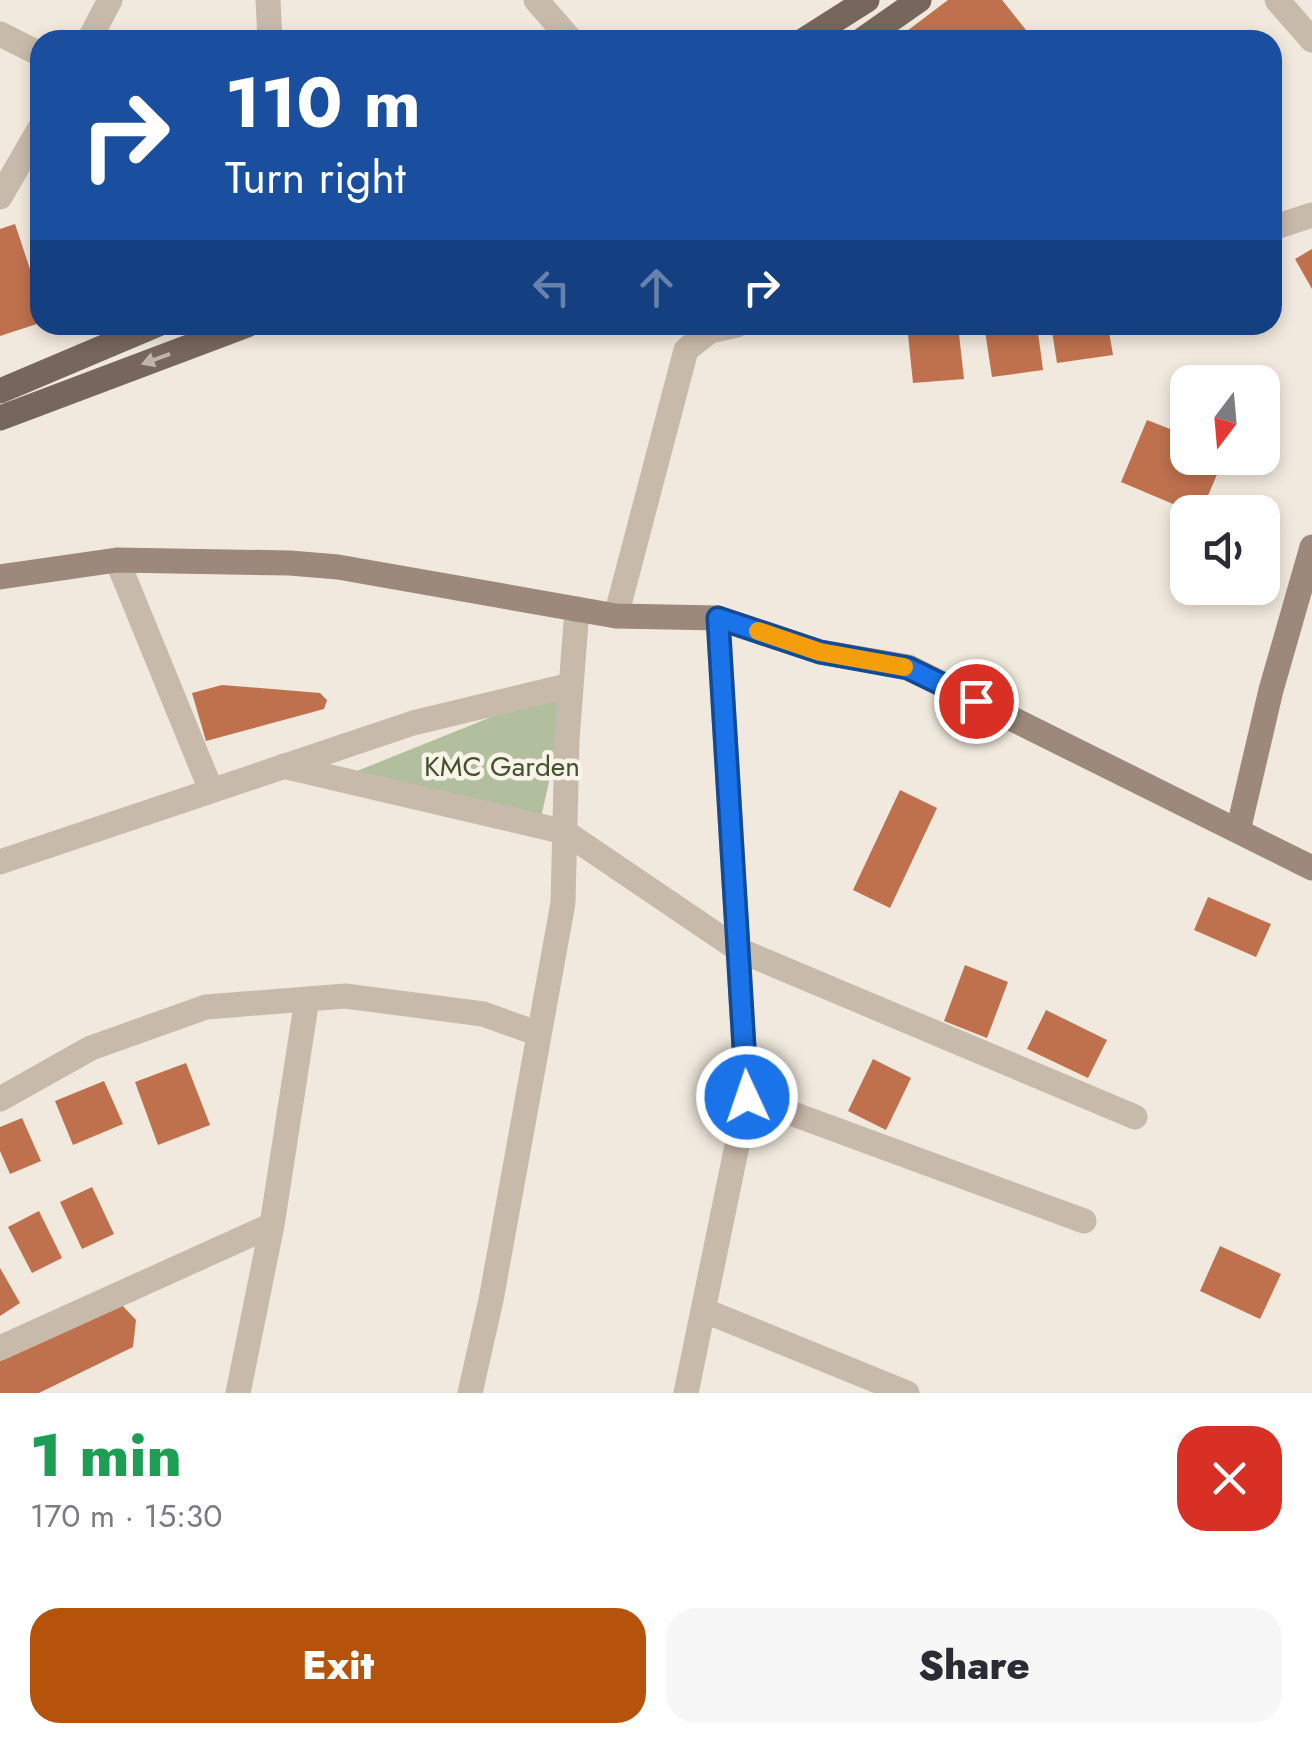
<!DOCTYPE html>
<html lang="en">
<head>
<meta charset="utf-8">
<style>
	body { margin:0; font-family:Jost,sans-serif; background:#f7f7f7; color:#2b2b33; height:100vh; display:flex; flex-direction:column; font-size:38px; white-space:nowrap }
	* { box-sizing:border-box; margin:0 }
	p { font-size:32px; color:#7c7c81 }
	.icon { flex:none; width:55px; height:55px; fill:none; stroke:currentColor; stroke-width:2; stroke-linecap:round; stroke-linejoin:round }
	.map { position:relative; height:1393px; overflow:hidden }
	.details { display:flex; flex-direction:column; background:#fff; flex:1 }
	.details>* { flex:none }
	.guide { position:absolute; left:30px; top:30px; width:1252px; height:305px; border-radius:30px; box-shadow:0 5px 15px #0003; background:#1a4fa0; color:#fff; overflow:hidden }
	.needle { width:65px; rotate:196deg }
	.buttons { position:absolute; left:1170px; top:365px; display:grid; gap:20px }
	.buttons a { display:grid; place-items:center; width:110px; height:110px; border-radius:20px; background:#fff; box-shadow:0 5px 15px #0003; font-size:50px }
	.pin { position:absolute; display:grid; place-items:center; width:85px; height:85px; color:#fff; margin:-42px; border:5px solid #fff; border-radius:50%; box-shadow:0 2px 10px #0007 }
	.me { position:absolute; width:110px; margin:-55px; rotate:357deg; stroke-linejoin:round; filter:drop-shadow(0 0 8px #0008) }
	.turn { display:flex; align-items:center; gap:35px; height:210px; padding:0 30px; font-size:45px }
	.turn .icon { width:130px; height:130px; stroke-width:2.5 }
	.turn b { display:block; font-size:70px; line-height:85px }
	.lanes { display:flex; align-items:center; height:95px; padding:0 30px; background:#0003; justify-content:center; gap:50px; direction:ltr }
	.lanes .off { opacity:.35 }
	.round { display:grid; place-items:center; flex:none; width:105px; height:105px; border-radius:30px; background:#f7f7f7 }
	.head { display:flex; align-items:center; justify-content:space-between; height:170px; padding:0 30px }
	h1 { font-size:60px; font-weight:800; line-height:75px; color:#1e9e55 }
	.cta { display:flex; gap:20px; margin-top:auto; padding:20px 30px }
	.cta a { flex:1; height:115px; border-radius:30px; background:#b45309; color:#fff; font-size:40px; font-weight:800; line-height:115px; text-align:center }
	.cta a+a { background:#f7f7f7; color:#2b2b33 }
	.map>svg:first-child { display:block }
	.green { fill:#b2bf9e }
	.building { fill:#bf714e }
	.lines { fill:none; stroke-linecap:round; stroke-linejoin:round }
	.street { stroke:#c8baaa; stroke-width:25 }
	.secondary { stroke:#9c897b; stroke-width:25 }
	.primary { stroke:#77665b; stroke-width:25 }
	.oneway { fill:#beb4aa }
	.route-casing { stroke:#114b97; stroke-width:25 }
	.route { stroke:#1a73e8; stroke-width:18 }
	.slow { stroke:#f59e0b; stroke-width:18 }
	.labels { text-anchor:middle; stroke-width:9; stroke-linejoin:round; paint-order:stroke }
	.park-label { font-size:28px; fill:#43532e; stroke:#f9f3ea }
</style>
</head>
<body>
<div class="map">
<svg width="1312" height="1393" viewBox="0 0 1312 1393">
	<rect width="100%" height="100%" fill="#f1e9dd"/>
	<path class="green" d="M571,685l-32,141 -202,-47z"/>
	<path class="building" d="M948,0h54l32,40h-139z
		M15,224l25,75v24l-40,13v-107z
		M1312,249v40l-17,-30z
		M907,325h51l6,54 -51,4z
		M1037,325l6,45 -51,7 -7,-46z
		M1051,325h57l5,30 -56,8z
		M1147,420l41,16v22h36l-23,54h-9l-71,-30z
		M222,685l98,8 7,7 -3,9 -118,32 -14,-48z
		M900,790l37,18 -47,100 -37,-18z
		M1208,897l63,27 -15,33 -62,-27z
		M965,965l43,17 -21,56 -43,-17z
		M1046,1010l61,30 -19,38 -61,-29z
		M873,1059l38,19 -25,52 -38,-19z
		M186,1063l24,62 -52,20 -23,-63z
		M104,1081l19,43 -50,21 -18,-44z
		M22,1118l19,43 -31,13 -10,-23v-24z
		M92,1187l22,47 -32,15 -22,-47z
		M39,1211l23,47 -30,15 -24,-46z
		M1220,1246l61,28 -21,45 -60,-28z
		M0,1268l20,35 -20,13z
		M120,1303l16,17 -3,27 -94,46h-39v-32z"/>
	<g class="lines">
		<path class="street" d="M268,0l2,40
			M536,0l35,40
			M1277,0l35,40
			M0,34l40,20
			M89,40l21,-40
			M0,197l40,-69
			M1272,228l40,-13
			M117,560l94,230
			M616,616l70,-266 24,-19 27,-6
			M283,766l282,66 174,118 396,167
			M0,862l413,-139 158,-38
			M747,1097l337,124
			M0,1099l91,-51 115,-41 139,-11 138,18 56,20
			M703,1310l204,83
			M0,1348l272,-123
			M238,1393l34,-168 35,-226
			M470,1393l21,-93 72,-397 4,-163 10,-131
			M686,1393l61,-296 -29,-479"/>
		<path class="secondary" d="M0,577l117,-17 173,3 48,4 278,49 102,2 102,34 88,15 404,201
			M1238,831l33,-141 41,-143"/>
		<path class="primary" d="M804,40l63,-40
			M862,40l57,-40
			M0,391l156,-66
			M0,418l247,-93"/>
	</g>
	<defs><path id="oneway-solid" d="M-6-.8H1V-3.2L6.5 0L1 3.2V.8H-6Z" transform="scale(2.5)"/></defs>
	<use class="oneway" href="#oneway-solid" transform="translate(156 359) rotate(160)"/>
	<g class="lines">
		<defs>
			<path id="route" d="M747,1097l-29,-479 102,34 88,16 68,33"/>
		</defs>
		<use href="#route" class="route-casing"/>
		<use href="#route" class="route"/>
		<path class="slow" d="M758,631l62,21 84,15"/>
	</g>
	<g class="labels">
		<g class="park-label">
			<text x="502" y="776">KMC Garden</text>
		</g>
	</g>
</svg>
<div class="buttons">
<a><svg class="needle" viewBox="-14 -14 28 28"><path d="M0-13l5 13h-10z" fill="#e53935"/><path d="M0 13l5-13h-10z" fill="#7c7c81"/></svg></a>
<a><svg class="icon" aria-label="sound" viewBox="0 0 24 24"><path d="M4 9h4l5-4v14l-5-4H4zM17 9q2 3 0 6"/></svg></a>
</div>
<div class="pin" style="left:976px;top:701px;background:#d93025"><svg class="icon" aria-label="arrive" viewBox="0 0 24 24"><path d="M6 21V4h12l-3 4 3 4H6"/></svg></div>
<svg class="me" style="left:747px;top:1097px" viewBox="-20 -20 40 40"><circle r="17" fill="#1a73e8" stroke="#fff" stroke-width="3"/><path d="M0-11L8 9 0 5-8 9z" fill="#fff"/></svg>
<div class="guide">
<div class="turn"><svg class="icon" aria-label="right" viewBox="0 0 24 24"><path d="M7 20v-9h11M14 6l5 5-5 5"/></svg><div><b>110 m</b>Turn right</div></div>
<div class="lanes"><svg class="icon off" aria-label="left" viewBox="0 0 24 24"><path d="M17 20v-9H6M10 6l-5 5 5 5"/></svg><svg class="icon off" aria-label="ahead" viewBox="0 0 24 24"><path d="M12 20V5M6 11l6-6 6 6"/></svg><svg class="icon" aria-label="right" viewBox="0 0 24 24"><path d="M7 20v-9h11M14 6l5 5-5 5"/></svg></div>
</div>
</div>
<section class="details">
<div class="head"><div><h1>1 min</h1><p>170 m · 15:30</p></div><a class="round" style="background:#d93025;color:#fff"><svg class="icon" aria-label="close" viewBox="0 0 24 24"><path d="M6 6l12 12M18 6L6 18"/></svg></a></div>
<div class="cta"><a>Exit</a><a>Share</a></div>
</section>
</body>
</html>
